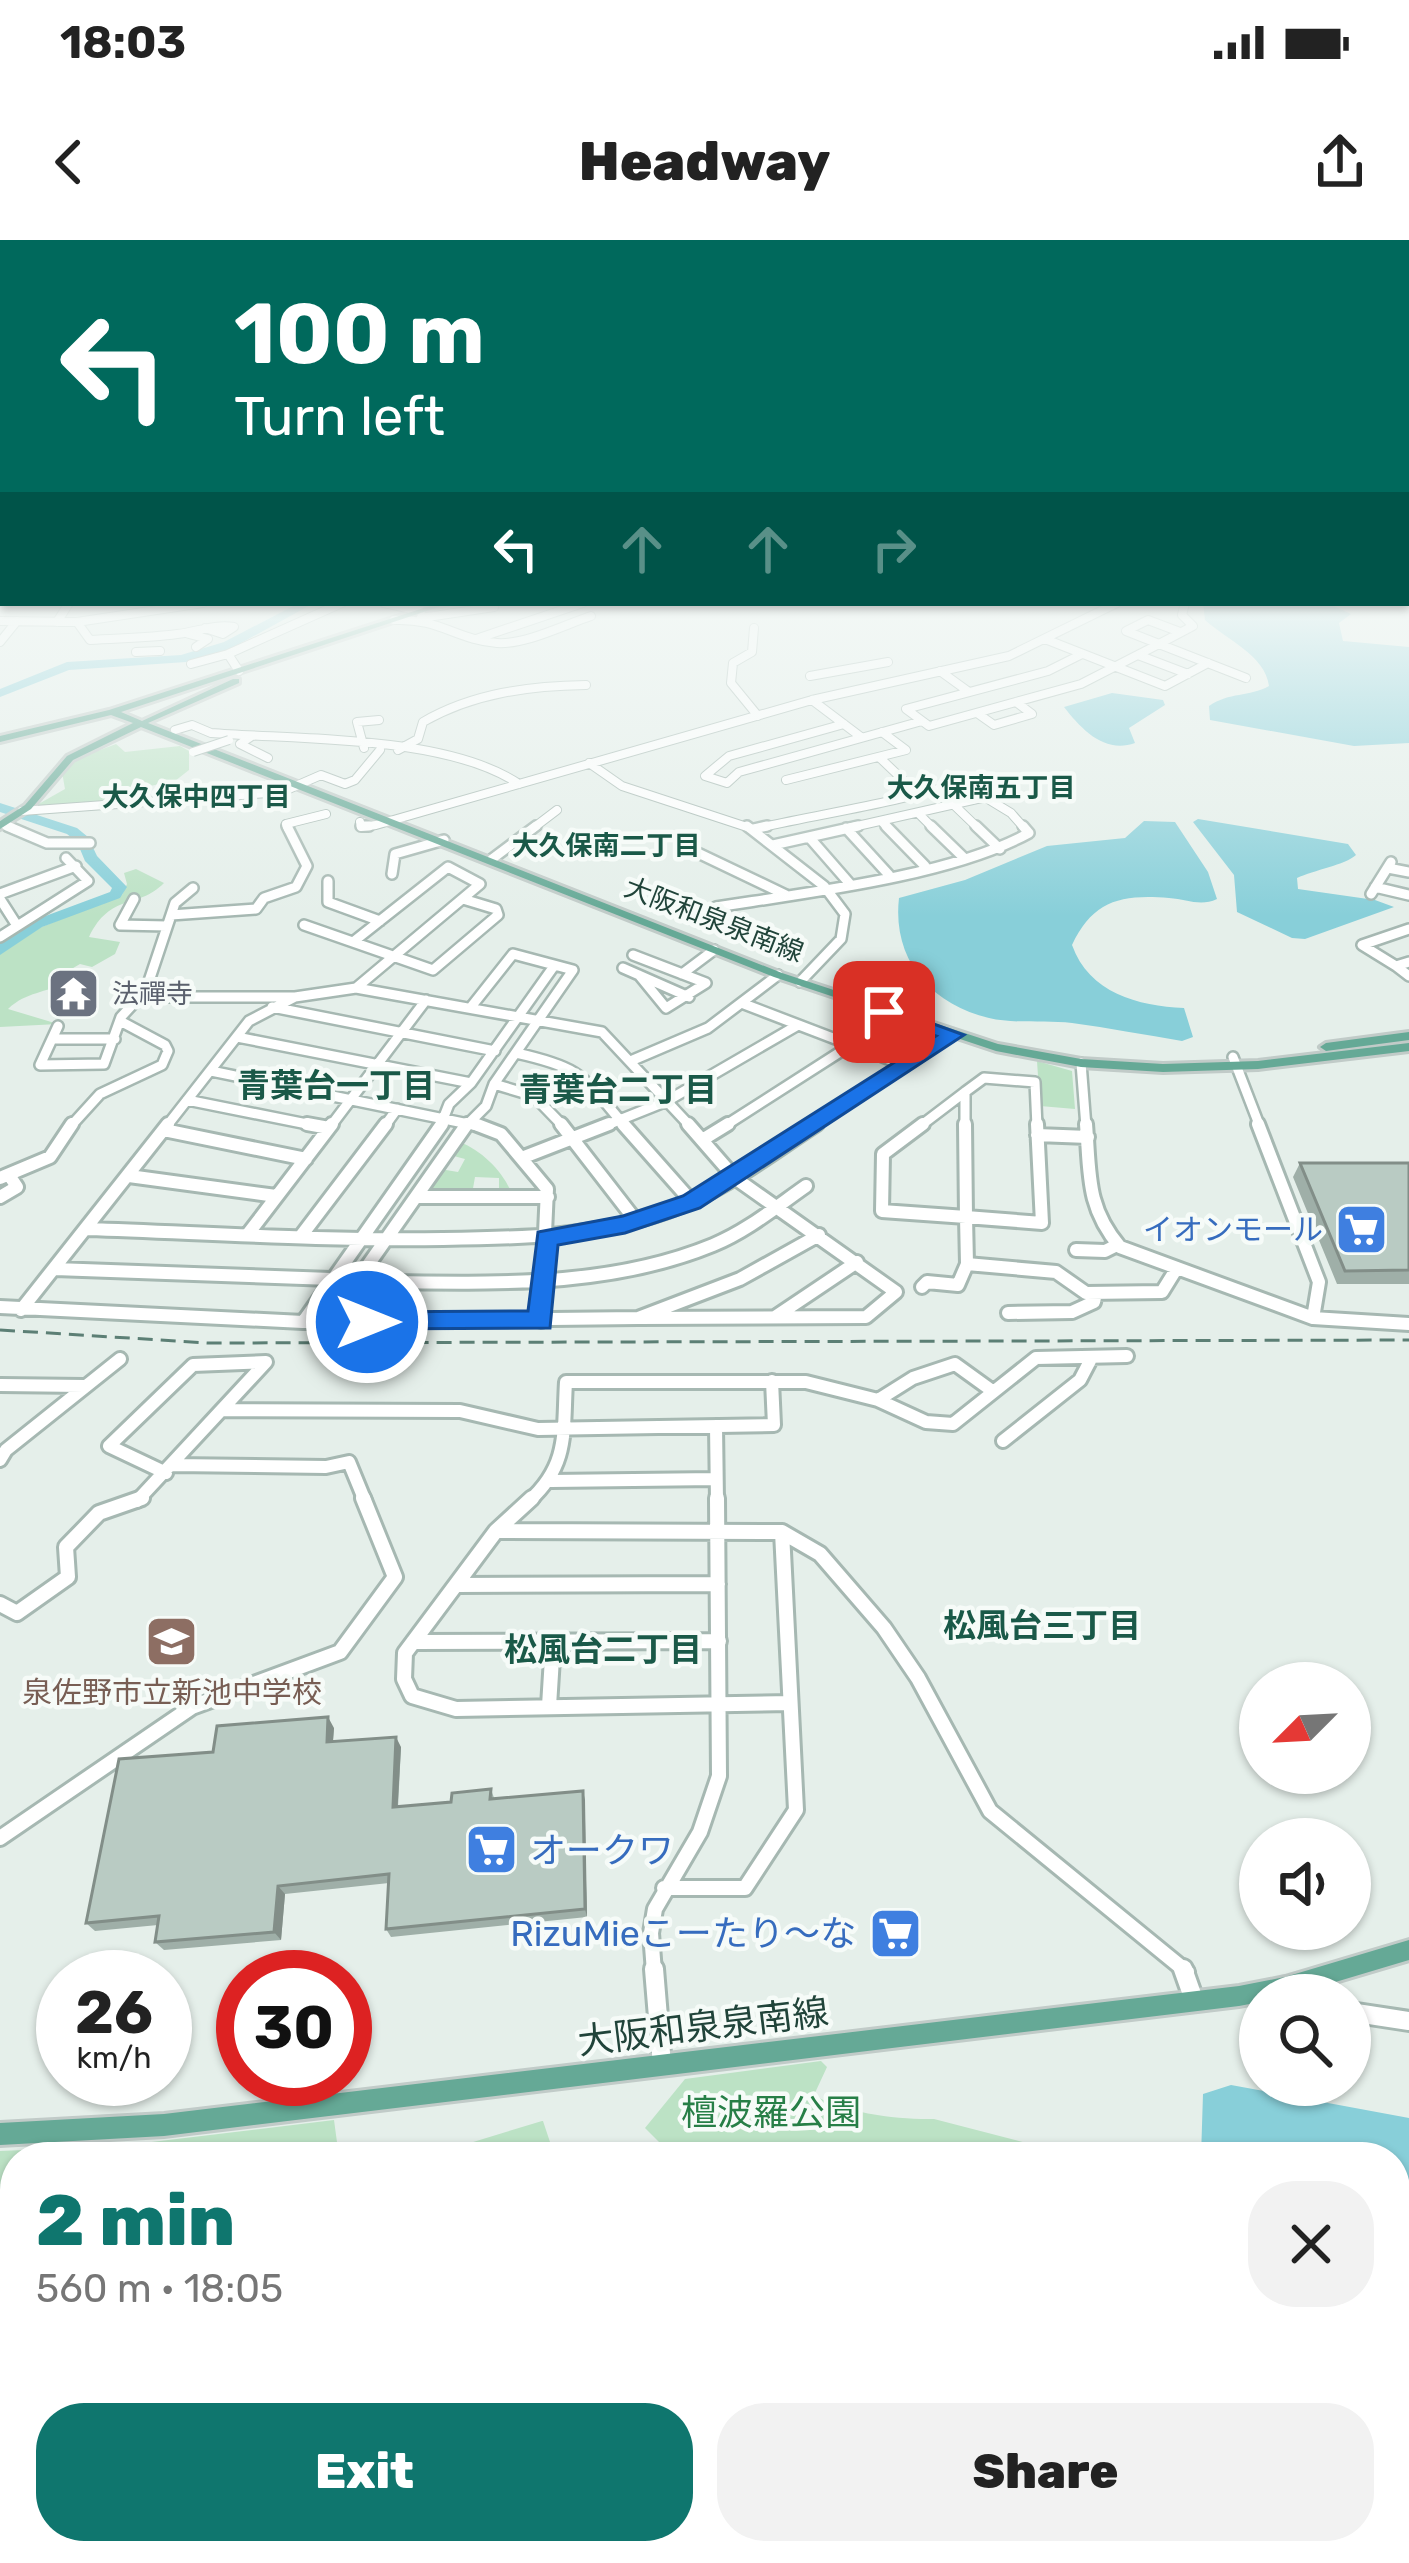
<!DOCTYPE html>
<html lang="en">
<head>
<meta charset="utf-8">
<style>
	body { margin:0; font-family:Rubik,"Noto Sans JP",sans-serif; background:#f2f2f2; color:#222; height:100vh; display:flex; flex-direction:column; font-size:45px; white-space:nowrap }
	* { box-sizing:border-box; margin:0 }
	p { font-size:39px; color:#767676 }
	.icon { flex:none; width:66px; height:66px; fill:none; stroke:currentColor; stroke-width:2; stroke-linecap:round; stroke-linejoin:round }
	.map { position:relative; flex:1; overflow:hidden }
	.details { position:absolute; left:0px; top:1902px; width:1410px; height:423px; display:flex; flex-direction:column; background:#fff; border-radius:48px 48px 0 0; box-shadow:0 3px 9px #0004 }
	.details>* { flex:none }
	.banner { position:absolute; left:0px; top:0px; width:1410px; height:366px; box-shadow:0 3px 9px #0004; background:#00695c; color:#fff; overflow:hidden }
	.needle { width:78px; rotate:246deg }
	.tools { position:absolute; left:1239px; top:1422px; display:grid; gap:24px }
	.tools a { display:grid; place-items:center; width:132px; height:132px; border-radius:50%; background:#fff; box-shadow:0 3px 9px #0004; font-size:60px }
	.speed { position:absolute; left:36px; top:1710px; display:flex; gap:24px; font-size:60px; font-weight:700; text-align:center }
	.speed>* { display:grid; place-content:center; width:156px; height:156px; border-radius:50%; background:#fff; box-shadow:0 3px 9px #0004; line-height:1 }
	.speed small { font-size:30px; font-weight:400 }
	.speed .limit { border:18px solid #d22; background:#fff; color:#111 }
	.pin { position:absolute; display:grid; place-items:center; width:102px; height:102px; color:#fff; margin:-51px; border-radius:24px; box-shadow:0 6px 18px #0006 }
	.me { position:absolute; width:132px; margin:-66px; rotate:90deg; stroke-linejoin:round; filter:drop-shadow(0 0 9px #0008) }
	.turn { display:flex; align-items:center; gap:42px; height:252px; padding:0 36px; font-size:54px }
	.turn .icon { width:156px; height:156px; stroke-width:2.5 }
	.turn b { display:block; font-size:84px; line-height:102px }
	.lanes { display:flex; align-items:center; height:114px; padding:0 36px; background:#0003; justify-content:center; gap:60px; direction:ltr }
	.lanes .off { opacity:.35 }
	.round { display:grid; place-items:center; flex:none; width:126px; height:126px; border-radius:48px; background:#f2f2f2 }
	.overview { display:flex; align-items:center; justify-content:space-between; height:204px; padding:0 36px }
	h1 { font-size:72px; font-weight:800; line-height:90px; color:#0f766e }
	.button { display:flex; gap:24px; margin-top:auto; padding:24px 36px }
	.button a { flex:1; height:138px; border-radius:48px; background:#0f766e; color:#fff; font-size:48px; font-weight:800; line-height:138px; text-align:center }
	.button a+a { background:#f2f2f2; color:#222 }
	.status { display:flex; justify-content:space-between; align-items:center; height:84px; padding:0 60px; background:#fff; direction:ltr }
	.status svg { height:33px; fill:currentColor }
	header { display:flex; justify-content:space-between; align-items:center; height:156px; padding:0 36px; background:#fff; font-size:54px; font-weight:800 }
	.map>svg:first-child { display:block }
	.green { fill:#bce2c5 }
	.water { fill:#88cfd9 }
	.lines { fill:none; stroke-linecap:round; stroke-linejoin:round }
	.river { fill:#88cfd9; fill-rule:evenodd }
	.minor-far4-casing { stroke:#a6b8b2; stroke-width:10 }
	.minor-far3-casing { stroke:#a6b8b2; stroke-width:14 }
	.minor-far2-casing { stroke:#a6b8b2; stroke-width:18 }
	.minor-far1-casing { stroke:#a6b8b2; stroke-width:20 }
	.minor-casing { stroke:#a6b8b2; stroke-width:24 }
	.major-casing { stroke:#c1cbc8; stroke-width:6 }
	.minor-far4 { stroke:#fff; stroke-width:8 }
	.minor-far3 { stroke:#fff; stroke-width:9 }
	.minor-far2 { stroke:#fff; stroke-width:12 }
	.minor-far1 { stroke:#fff; stroke-width:14 }
	.minor { stroke:#fff; stroke-width:18 }
	.major { fill:#65a996; fill-rule:evenodd }
	.rail { stroke:#5c7f75; stroke-width:3; stroke-dasharray:15 8; stroke-linecap:butt }
	.minor-bridge-casing { stroke:#a6b8b2; stroke-width:10; stroke-linecap:butt }
	.minor-bridge { stroke:#fff; stroke-width:8 }
	.wall { fill:#9fafa8 }
	.shaded-wall { fill:#828e88 }
	.building { fill:#b9cbc3; stroke:#828e88; stroke-width:3 }
	.route { fill:#1a73e8; stroke:#114b97; stroke-width:3 }
	.labels { text-anchor:middle; stroke-width:9; stroke-linejoin:round; paint-order:stroke }
	.far-neighbourhood-label { font-size:27px; font-weight:bold; fill:#1a5948; stroke:#f6fbf8 }
	.far-street-label { font-size:27px; fill:#21443a; stroke:#f6fbf8 }
	.far-worship-label { font-size:27px; fill:#5b616d; stroke:#f6fbf8; text-anchor:start }
	.shop-label { font-size:30px; fill:#366cbe; stroke:#f6fbf8; text-anchor:end }
	.education-label { font-size:30px; fill:#785e54; stroke:#f6fbf8 }
	.neighbourhood-label { font-size:33px; font-weight:bold; fill:#1a5948; stroke:#f6fbf8 }
	.near-shop-label { font-size:36px; fill:#366cbe; stroke:#f6fbf8; text-anchor:start }
	.near-street-label { font-size:36px; fill:#21443a; stroke:#f6fbf8 }
	.near-park-label { font-size:36px; fill:#277f47; stroke:#f6fbf8 }
</style>
</head>
<body>
<div class="status"><b>18:03</b><svg viewBox="0 0 49 12"><path d="M0 12V9h3v3zM5 12V6h3v6zM10 12V3h3v9zM15 12V0h3v12zM26 1h20v11H26zM47 4h2v5h-2z"/></svg></div>
<header><svg class="icon" aria-label="back" viewBox="0 0 24 24"><path d="M15 5l-7 7 7 7"/></svg>Headway<svg class="icon" aria-label="share" viewBox="0 0 24 24"><path d="M12 15V3M7 8l5-5 5 5M5 13v7h14v-7"/></svg></header>
<div class="map">
<svg width="1409" height="2323" viewBox="0 0 1409 2323">
	<rect width="100%" height="100%" fill="#e5efea"/>
	<path class="green" d="M116,504l9,8 55,-6 9,5v19l-14,11 -30,6 -22,13 -88,6 30,-17 -3,-17 14,-13z
		M136,629l28,14c-27,27 -53,9 -75,54l31,5 -5,12 -23,13 -12,-3 -12,7 -1,10c-22,13 -40,10 -59,28l50,15 -58,3v-73l39,-26 83,-33 5,-11 -3,-11z
		M1037,821l35,10 3,38 -35,-3z
		M460,902c22,9 43,29 52,52l-13,-1v-15l-24,-1 -3,17 -48,-2 16,-23 18,3 7,-13 -15,-4z
		M821,1821l6,6 -13,28c29,18 86,25 120,24l146,38h-406l-29,-29 40,-49z
		M334,1880l5,37h-324v393h1090l1,13h-1106v-412l118,-5z
		M543,1881l12,36h-131l118,-36z"/>
	<path class="water" d="M1203,363h124l24,11 -12,9 4,18 66,6v96l-55,3 -144,-26 -1,-14c20,-14 40,-9 60,-20 -4,-31 -42,-46 -64,-66z
		M1112,453l51,7 2,5 -36,23 6,15c-30,11 -53,-13 -71,-36z
		M1198,579l150,25 8,11c-11,10 -42,15 -59,23l1,11 77,11 19,7 -89,32 -13,-1 -55,-26 -3,-37 -41,-53z
		M1144,581l31,1 33,50 9,27c-17,8 -30,0 -48,-1 -49,-4 -76,3 -97,47 17,48 66,61 112,63l9,29 -11,4c-36,-6 -73,-13 -110,-18 -27,-3 -58,1 -83,-5 -59,-14 -97,-59 -90,-120l66,-18 82,-34 78,-8z
		M1231,1845l178,33v368l-14,-18v-311h-194l2,-63z
		M78,2310h262l2,13h-284z
		M381,2310h686l1,12 -686,1z"/>
	<g class="lines">
		<path class="river" d="M299,363h15l-82,45 -46,14 -117,8 -69,27v-8l67,-27 114,-7 43,-13z
			M0,563l77,25 11,9 9,19 30,31 -7,11 -78,29 -42,28v-12l32,-22 78,-29 2,-4 -27,-27 -8,-19 -10,-8 -67,-22z"/>
		<defs>
			<path id="minor-far4" d="M384,363l37,8
				M421,378l73,-11
				M394,380c45,-2 63,20 103,23 28,2 67,-18 94,-27
				M0,381l77,1 126,-19
				M57,382l12,-19
				M77,382l13,18c29,-2 58,-2 87,-6 20,-2 36,-10 57,-7l-11,7 -18,-6
				M754,388l-2,24 -19,11 -2,20 27,33
				M1180,392l-32,-12 -22,11 33,13 34,-18 -11,-11 3,-12
				M189,394l19,5 -12,8
				M476,399l107,-36
				M1045,399l120,47 43,-23
				M0,402l17,-21
				M136,412l24,-1
				M1082,414l-34,17 -142,38 23,17 152,-42 78,-40 87,34
				M1138,415l50,19
				M191,424l37,-10
				M239,431l-11,-17 114,-51
				M940,431l29,21
				M810,436l78,-14
				M812,460l49,37
				M977,473l17,12 38,-11 -16,-12
				M844,484l-115,32 -24,20 22,7 12,-11 183,-51
				M175,490l17,-5 19,8c89,7 235,2 308,51
				M252,496l-12,8 28,14
				M364,508l-7,-26 22,-2
				M398,510l20,-11 5,-17c50,-29 106,-36 163,-37
				M879,517l40,38
				M589,523l33,23 131,43
				M786,540l120,-30 -24,-18
				M954,565l25,24
				M22,571l260,-19 39,-17 24,9 10,-4 25,-30
				M918,573l16,16
				M881,581l8,8
				M360,582l1,5 15,-2 436,-125 197,-44 108,-53
				M3,584l11,5
				M288,589l-2,-5 40,-10
				M532,589l25,-19
				M754,589c69,-16 140,-25 206,-47l51,31 14,16
				M844,589l142,-32"/>
			<path id="minor-far3" d="M7,586l40,17h43
				M361,586h8
				M747,586l77,60 21,28 -4,25 -41,43
				M886,586l39,40
				M931,586l32,31
				M976,586l24,23
				M846,588l43,47
				M754,589l13,-3
				M809,597l41,47
				M773,605l85,-19
				M698,613l88,42
				M492,619l44,-33
				M1388,628l21,4
				M392,634l3,-20 49,-14
				M328,641v21l52,19
				M1375,647l34,8
				M0,654l76,-28
				M1371,654l20,-32
				M0,659l16,25
				M134,659l-14,26 47,1
				M716,667c90,-14 235,-31 313,-74l-6,-7
				M171,675l85,-6 8,-11 32,-11 11,-21 -20,-40
				M304,685l129,45 65,-55 -2,-6 -33,-10
				M0,697l88,-56 -22,-23
				M353,702l95,-75 32,17 -124,104
				M633,715l73,28 -40,25 -27,-33
				M1409,722l-13,4 13,10
				M1396,726l-34,-21 47,-16
				M623,728l66,29
				M682,734l32,-24
				M142,757h153
				M744,764l162,62
				M272,767l223,44
				M58,786l-18,39 64,-1 17,-47 25,-27 29,-87 18,-15
				M237,797l234,46
				M52,799h63
				M516,813c68,15 66,23 110,74
				M1233,817l27,70
				M633,820l75,-32 70,-53
				M1081,823l5,64
				M211,831l272,56
				M494,844l40,12 30,31
				M965,852v35
				M965,852l19,-14 51,4 2,45
				M187,860l135,27
				M70,887l30,-33 62,-29 6,-14 -3,-6 -43,-23
				M166,887l83,-106 46,-24 61,-9 246,44 89,95
				M330,887l96,-127
				M384,887l13,-18
				M440,887l9,-23 22,-21 83,-117
				M465,887l21,-21 8,-22 79,-114 -60,-16 -42,53
				M602,887l65,-26 131,-76
				M723,887l128,-82
				M812,887l141,-92
				M919,887l46,-35"/>
			<path id="minor-far2" d="M307,884l22,4
				M475,884l26,10 46,55 -6,132
				M561,884l75,97
				M623,884l69,78
				M923,884l-40,30 -1,57 84,6
				M965,884l1,93
				M1086,884c4,50 0,83 34,123l193,71 96,6
				M1258,884l61,158 -6,36
				M164,890l142,29
				M1037,895l51,2
				M702,900l26,-16
				M524,917l85,-33
				M129,936l147,20
				M0,938l50,-21 22,-33
				M0,957l17,-10 -8,-12
				M416,957h132
				M966,977l76,6 -5,-99
				M966,977l1,47 89,8 30,21 76,-1 13,-21
				M88,989c118,4 237,12 355,10 77,-1 152,-2 225,-28 54,-19 101,-56 149,-87
				M248,994l84,-110
				M301,996l85,-112
				M1076,1010l29,1 12,-6
				M55,1029l276,10
				M358,1042c119,0 243,9 355,-37 34,-14 63,-38 93,-59
				M922,1047l5,-5 31,3 9,-21
				M0,1067l303,15 335,-4 102,-39 79,-44
				M21,1070l147,-186
				M1008,1073l64,-1 22,-10 2,-9
				M775,1077l82,-55
				M638,1078l228,-1 30,-25 -161,-114 -47,-54
				M303,1082l139,-198
				M328,1082l139,-198
				M0,1145l84,1
				M878,1160l35,-22 42,-14 36,26
				M224,1170l236,1 78,18 236,-4 -2,-44
				M716,1186l1,75
				M1003,1201l77,-61 12,-23
				M0,1220l6,-10 114,-91
				M173,1225l153,2 23,-5 16,39
				M166,1233l-57,-27 84,-81 73,-3
				M551,1241l165,-2
				M137,1261l129,-139
				M529,1261c40,-36 34,-69 37,-119h240l72,18 48,22 27,2 83,-66 91,-2"/>
			<path id="minor-far1" d="M532,1258l-36,33 -91,122 -1,26 8,17 44,13 334,-6
				M496,1291l286,1 14,278 -51,78h-81
				M782,1292l38,22 64,74 34,50 72,133 197,161
				M456,1345l262,-1
				M0,1364l17,9 51,-36 -2,-30 33,-34 43,-15
				M413,1402l306,-1
				M549,1466l4,-64
				M0,1598l192,-131 148,-55 55,-75 -32,-79
				M654,1732l-3,-39 4,-24 45,-77 19,-56 -2,-278"/>
			<path id="minor" d="M654,1729l8,96
				M1183,1729l11,31
				M1350,1772l59,9"/>
			<path id="major" d="M439,363h12l-330,109 21,9 91,-42h6v4l-91,40 634,250 216,71 83,15 82,5 95,-3 151,-18v8l-151,18 -95,3 -82,-5 -85,-16 -222,-74 -633,-250 -68,33 -42,49 -31,20v-8l25,-16 42,-49 66,-33 -22,-8 -111,27v-6l109,-26z
				M1409,792v8l-83,11 -6,-4 6,-4z
				M1409,1700v20l-117,35h-32v7l-21,4 -1075,130 -164,9v-22l164,-9 1075,-128 46,-9z"/>
		</defs>
		<use href="#minor-far4" class="minor-far4-casing"/>
		<use href="#minor-far3" class="minor-far3-casing"/>
		<use href="#minor-far2" class="minor-far2-casing"/>
		<use href="#minor-far1" class="minor-far1-casing"/>
		<use href="#minor" class="minor-casing"/>
		<use href="#major" class="major-casing"/>
		<use href="#minor-far4" class="minor-far4"/>
		<use href="#minor-far3" class="minor-far3"/>
		<use href="#minor-far2" class="minor-far2"/>
		<use href="#minor-far1" class="minor-far1"/>
		<use href="#minor" class="minor"/>
		<use href="#major" class="major"/>
		<path class="rail" d="M0,1090l208,13 1201,-3"/>
		<defs>
			<path id="minor-bridge" d="M193,512l36,-12"/>
		</defs>
		<use href="#minor-bridge" class="minor-bridge-casing"/>
		<use href="#minor-bridge" class="minor-bridge"/>
	</g>
	<path class="wall" d="M1300,923h109v121h-72l-44,-107z
		M334,1488l-1,14 68,5 -3,60 53,-5 40,-13 3,9 89,-7 4,126 -196,20 -5,-8 3,-46 -104,11 -4,46 -117,10 -9,-8 3,-17 -63,6 -9,-8 127,-171z"/>
	<path class="shaded-wall" d="M328,1477l6,11 -2,24 -5,-10z
		M396,1497l5,10 -4,70 -4,-10z
		M583,1551l2,9 2,117 -2,-8z
		M278,1646l7,8 -4,46 -7,-8z"/>
	<path class="building" d="M1300,923h109v107l-64,1z
		M328,1477l-1,25 69,-5 -3,70 58,-5 1,-9 39,-4 -1,10 93,-8 2,118 -199,20 3,-55 -111,12 -4,46 -119,10 4,-26 -73,7 33,-164 94,-7 4,-26z"/>
	<linearGradient id="sky" x2="0" y2="1"><stop stop-color="#81bfe2"/><stop offset="0.52" stop-color="#f3f8f6"/><stop offset="1" stop-color="#f3f8f6" stop-opacity="0"/></linearGradient>
	<rect width="1409" height="676" fill="url(#sky)"/>
	<path class="route" d="M884,766l80,29 -264,173 -75,25 -67,12 -8,83 -192,1 -4,-7 13,-10 161,-1 10,-79 85,-16 60,-20 253,-160 -60,-19 -3,-5z"/>
	<defs>
		<symbol id="temple-square" viewBox="-11 -11 22 22"><rect x="-9" y="-9" width="18" height="18" rx="4" fill="#6b7280" stroke="#f6fbf8"/><path d="M0-6L5-2H3V0L6.5 2.5H4V6H1.5V3h-3V6H-4V2.5H-6.5L-3 0V-2H-5Z" fill="#fff"/></symbol>
		<symbol id="supermarket-square" viewBox="-11 -11 22 22"><rect x="-9" y="-9" width="18" height="18" rx="4" fill="#3f7fe0" stroke="#f6fbf8"/><path d="M-6-5.5h2.5l.6 2H6L4.5 2H-2.5L-4.4-4H-6ZM-1.5 3.2a1.3 1.3 0 1 0 .1 0ZM3 3.2a1.3 1.3 0 1 0 .1 0Z" fill="#fff"/></symbol>
		<symbol id="school-square" viewBox="-11 -11 22 22"><rect x="-9" y="-9" width="18" height="18" rx="4" fill="#8d6e63" stroke="#f6fbf8"/><path d="M0-5L7-2L0 1L-7-2ZM-4 1L0 2.5L4 1V4Q0 6-4 4Z" fill="#fff"/></symbol>
	</defs>
	<g fill-rule="evenodd">
		<use href="#temple-square" x="44" y="724" width="59" height="59"/>
		<use href="#supermarket-square" x="1332" y="960" width="59" height="59"/>
		<use href="#school-square" x="142" y="1372" width="59" height="59"/>
		<use href="#supermarket-square" x="462" y="1580" width="59" height="59"/>
		<use href="#supermarket-square" x="866" y="1664" width="59" height="59"/>
	</g>
	<g class="labels">
		<g class="far-neighbourhood-label">
			<text x="981" y="557">大久保南五丁目</text>
			<text x="196" y="566">大久保中四丁目</text>
			<text x="606" y="615">大久保南二丁目</text>
		</g>
		<g class="far-street-label">
			<text transform="translate(714 680) rotate(21)" y="9">大阪和泉泉南線</text>
		</g>
		<g class="far-worship-label">
			<text x="112" y="763">法禪寺</text>
		</g>
		<g class="shop-label">
			<text x="1323" y="1000">イオンモール</text>
		</g>
		<g class="education-label">
			<text x="172" y="1463">泉佐野市立新池中学校</text>
		</g>
		<g class="neighbourhood-label">
			<text x="336" y="857">青葉台一丁目</text>
			<text x="618" y="861">青葉台二丁目</text>
			<text x="1042" y="1397">松風台三丁目</text>
			<text x="603" y="1421">松風台二丁目</text>
		</g>
		<g class="near-shop-label">
			<text x="530" y="1623">オークワ</text>
			<text x="856" y="1706" text-anchor="end">RizuMieこーたり～な</text>
		</g>
		<g class="near-street-label">
			<text transform="translate(703 1786) rotate(-7)" y="13">大阪和泉泉南線</text>
		</g>
		<g class="near-park-label">
			<text x="771" y="1885">檀波羅公園</text>
		</g>
	</g>
</svg>
<div class="tools">
<a><svg class="needle" viewBox="-14 -14 28 28"><path d="M0-13l5 13h-10z" fill="#e53935"/><path d="M0 13l5-13h-10z" fill="#767676"/></svg></a>
<a><svg class="icon" aria-label="sound" viewBox="0 0 24 24"><path d="M4 9h4l5-4v14l-5-4H4zM17 9q2 3 0 6"/></svg></a>
<a><svg class="icon" aria-label="search" viewBox="0 0 24 24"><circle cx="10" cy="10" r="6"/><path d="M15 15l6 6"/></svg></a>
</div>
<div class="speed"><div>26<small>km/h</small></div><div class="limit">30</div></div>
<div class="pin" style="left:884px;top:772px;background:#d93025"><svg class="icon" aria-label="arrive" viewBox="0 0 24 24"><path d="M6 21V4h12l-3 4 3 4H6"/></svg></div>
<svg class="me" style="left:367px;top:1082px" viewBox="-20 -20 40 40"><circle r="17" fill="#1a73e8" stroke="#fff" stroke-width="3"/><path d="M0-11L8 9 0 5-8 9z" fill="#fff"/></svg>
<div class="banner">
<div class="turn"><svg class="icon" aria-label="left" viewBox="0 0 24 24"><path d="M17 20v-9H6M10 6l-5 5 5 5"/></svg><div><b>100 m</b>Turn left</div></div>
<div class="lanes"><svg class="icon" aria-label="left" viewBox="0 0 24 24"><path d="M17 20v-9H6M10 6l-5 5 5 5"/></svg><svg class="icon off" aria-label="ahead" viewBox="0 0 24 24"><path d="M12 20V5M6 11l6-6 6 6"/></svg><svg class="icon off" aria-label="ahead" viewBox="0 0 24 24"><path d="M12 20V5M6 11l6-6 6 6"/></svg><svg class="icon off" aria-label="right" viewBox="0 0 24 24"><path d="M7 20v-9h11M14 6l5 5-5 5"/></svg></div>
</div>
<section class="details">
<div class="overview"><div><h1>2 min</h1><p>560 m · 18:05</p></div><a class="round"><svg class="icon" aria-label="close" viewBox="0 0 24 24"><path d="M6 6l12 12M18 6L6 18"/></svg></a></div>
<div class="button"><a>Exit</a><a>Share</a></div>
</section>
</div>
</body>
</html>
